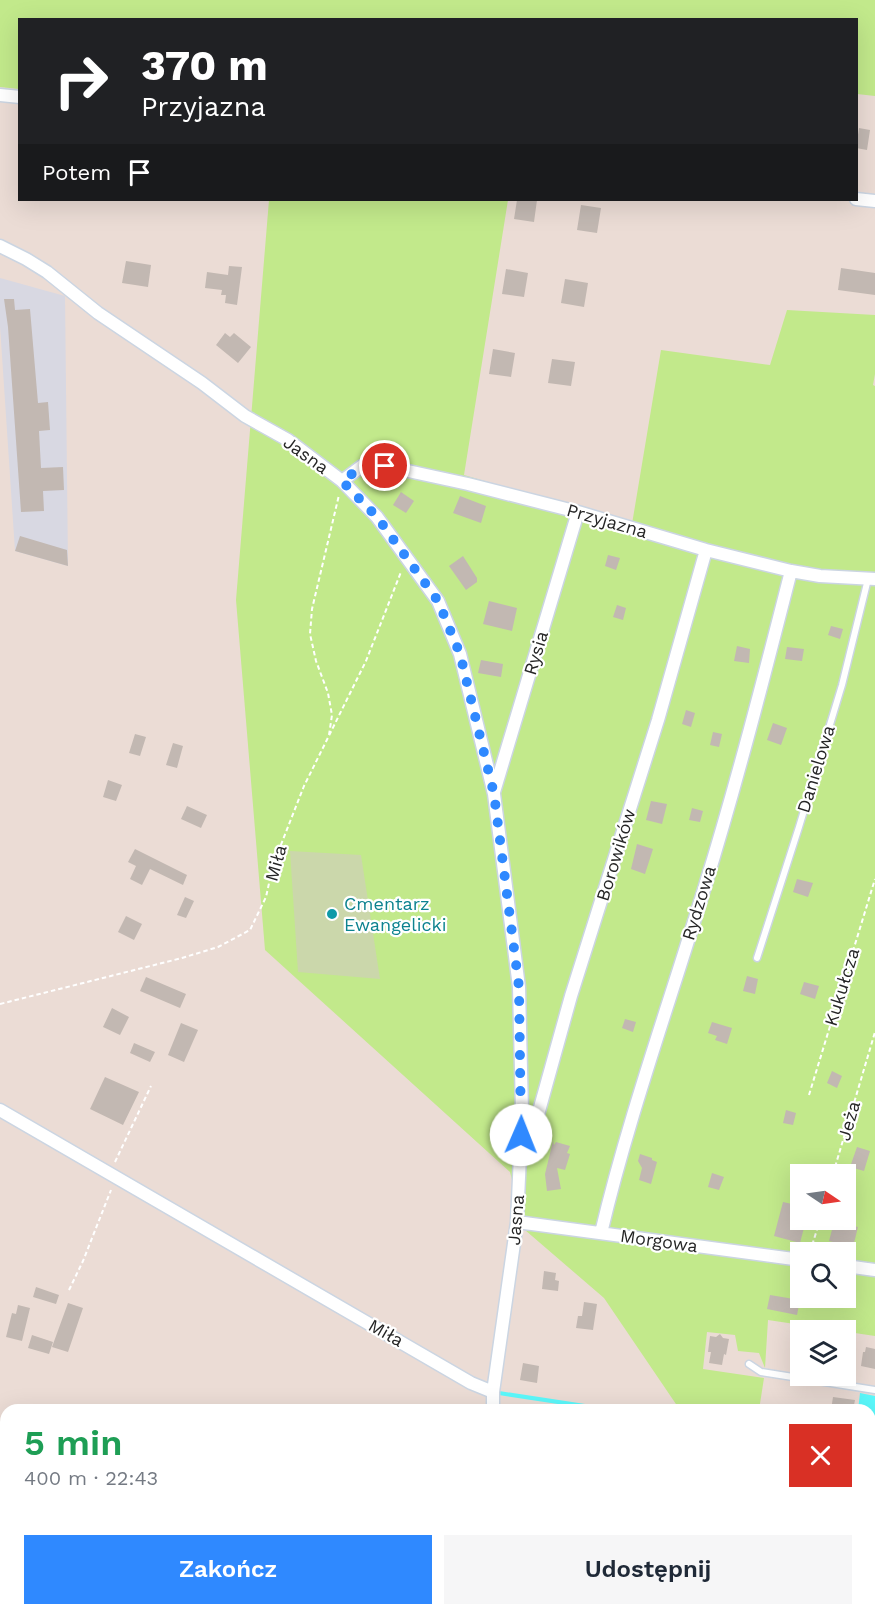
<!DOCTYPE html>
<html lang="pl">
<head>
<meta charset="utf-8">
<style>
	body { margin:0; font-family:"Work Sans",sans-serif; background:#f6f6f7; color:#1f2937; height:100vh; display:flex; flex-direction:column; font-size:22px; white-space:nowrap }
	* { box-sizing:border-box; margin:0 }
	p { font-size:20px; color:#747a83 }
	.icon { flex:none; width:33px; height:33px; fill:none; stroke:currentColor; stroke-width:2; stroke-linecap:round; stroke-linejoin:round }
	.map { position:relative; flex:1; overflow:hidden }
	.panel { position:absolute; left:0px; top:1404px; width:876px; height:212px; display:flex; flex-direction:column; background:#fff; border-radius:18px 18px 0 0; box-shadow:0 6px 24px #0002 }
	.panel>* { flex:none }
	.hud { position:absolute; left:18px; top:18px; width:840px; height:183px; border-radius:0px; box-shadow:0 6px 24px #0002; background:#202124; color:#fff; overflow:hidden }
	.needle { width:39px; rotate:103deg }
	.tools { position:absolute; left:790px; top:1164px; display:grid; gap:12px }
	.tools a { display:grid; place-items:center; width:66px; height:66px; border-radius:0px; background:#fff; box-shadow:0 6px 24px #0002; font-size:30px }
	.pin { position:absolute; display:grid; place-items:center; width:51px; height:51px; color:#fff; margin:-26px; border:3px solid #fff; border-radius:50%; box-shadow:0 2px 6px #0007 }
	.me { position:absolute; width:66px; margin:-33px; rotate:1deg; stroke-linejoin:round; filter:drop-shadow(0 0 4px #0008) }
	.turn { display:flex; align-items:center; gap:21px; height:126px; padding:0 24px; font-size:27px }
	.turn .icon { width:78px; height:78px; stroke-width:2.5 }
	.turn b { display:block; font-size:42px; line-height:51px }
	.then { display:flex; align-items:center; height:57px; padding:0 24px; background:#0003; gap:12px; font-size:22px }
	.round { display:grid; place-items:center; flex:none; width:63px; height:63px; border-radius:0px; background:#f6f6f7 }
	.head { display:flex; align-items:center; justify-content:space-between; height:102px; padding:0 24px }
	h1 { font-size:36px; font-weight:600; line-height:45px; color:#1e9e55 }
	.cta { display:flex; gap:12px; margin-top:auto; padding:12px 24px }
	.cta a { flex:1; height:69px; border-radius:0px; background:#2f89ff; color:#fff; font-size:24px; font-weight:600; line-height:69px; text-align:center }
	.cta a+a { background:#f6f6f7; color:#1f2937 }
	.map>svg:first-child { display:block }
	.industrial { fill:#d8d8e2 }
	.green { fill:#c2e98b; fill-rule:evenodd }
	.cemetery { fill:#cbd7ab }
	.water { fill:#5bf8fb }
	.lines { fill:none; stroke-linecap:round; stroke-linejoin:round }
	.stream { stroke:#5bf8fb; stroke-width:4 }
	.building { fill:#c2b8b2 }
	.service-casing { stroke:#cbd5e2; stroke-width:9 }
	.minor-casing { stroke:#cbd5e2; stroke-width:15 }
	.path { stroke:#fff; stroke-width:2; stroke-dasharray:4.5 3; stroke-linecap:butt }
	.service { stroke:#fff; stroke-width:6 }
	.minor { stroke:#fff; stroke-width:12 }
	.route { stroke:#2f89ff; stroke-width:10; stroke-dasharray:0 18 }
	.culture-dot { fill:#0f9aa8; stroke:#fff; stroke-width:2 }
	.labels { text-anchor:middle; stroke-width:4.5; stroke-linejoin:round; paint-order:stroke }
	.street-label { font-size:18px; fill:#262626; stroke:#fff }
	.culture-label { font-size:18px; fill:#0d838f; stroke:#fff; text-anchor:start }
</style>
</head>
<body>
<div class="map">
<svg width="875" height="1615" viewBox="0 0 875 1615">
	<rect width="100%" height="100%" fill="#ebdcd5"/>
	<path class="industrial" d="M0,278l65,18 3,270 -53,-15 -15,-225z"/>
	<path class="green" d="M0,0h875v96l-18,-2 -1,-74h-836l-1,69 -19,-2z
		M269,200h239l-44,275 168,49 29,-174 109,15 17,-55 88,5v59l-2,11 2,1v950l-107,-16 -3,48 -6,-15 -21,-2 -3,-16 -28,-3 -4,37 61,9 -5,32h-79l-76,-112 -79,-68 -15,-58 -245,-222 -29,-350zM801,1174h45v46h-45zM801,1252h45v46h-45z"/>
	<path class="cemetery" d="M290,851l71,4 19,124 -82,-7z"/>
	<path class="water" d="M860,1393l15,3v26h-5v-12h-12z"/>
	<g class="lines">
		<path class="stream" d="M499,1393l112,17
			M611,1610l1,5
			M75,1615l1,-5"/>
	</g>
	<path class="building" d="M859,128l11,2 -3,20 -11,-2z
		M517,200h20l-3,22 -20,-3z
		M581,205l20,3 -4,25 -20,-3z
		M126,261l25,4 -3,22 -26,-4z
		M229,266l13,1 -5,38 -12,-2 1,-8h-5l1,-5 -17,-2 2,-16 21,3z
		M841,268l34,5v22l-37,-5z
		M506,269l22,4 -4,24 -22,-3z
		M565,279l23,4 -4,24 -23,-4z
		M4,299h10l1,11 15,-1 8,94 10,-1 2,28 -11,1 2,37 22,-1 1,23 -21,1 1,20 -23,1 -13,-185z
		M225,333l5,4 4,-4 17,14 -13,16 -22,-18z
		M493,349l22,4 -4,24 -22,-3z
		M552,359l23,3 -4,24 -23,-3z
		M401,492l13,9 -8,12 -13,-8z
		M460,496l26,10 -5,17 -28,-10z
		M20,536l47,14 1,16 -53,-15z
		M608,555l12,3 -4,12 -11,-4z
		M463,556l14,22v4l-11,8 -17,-24z
		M489,601l28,7 -5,23 -29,-7z
		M617,605l9,3 -3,12 -10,-3z
		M831,626l12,3 -3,10 -12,-4z
		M737,646l13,3 -1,14 -15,-2z
		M787,647l17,2 -2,12 -17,-2z
		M481,660l22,4 -2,13 -23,-4z
		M686,710l9,3 -4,14 -9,-3z
		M773,723l14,5 -6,17 -14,-5z
		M713,732l9,2 -3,13 -9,-2z
		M135,734l11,3 -6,19 -11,-3z
		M173,743l10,3 -6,22 -11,-3z
		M108,780l14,5 -6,16 -13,-4z
		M651,801l16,3 -5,20 -16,-4z
		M187,806l20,9 -6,13 -20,-9z
		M692,808l11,3 -3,11 -11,-2z
		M637,844l16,5 -8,25 -14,-5z
		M135,849l52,26 -4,10 -33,-16 -8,16 -12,-6 6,-13 -8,-4z
		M797,879l16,4 -5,14 -15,-5z
		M185,897l9,4 -8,17 -9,-3z
		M126,916l16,8 -8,16 -16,-8z
		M747,976l11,3 -3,15 -12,-3z
		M146,977l40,17 -6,14 -40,-17z
		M804,982l15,4 -4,13 -15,-5z
		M112,1008l17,9 -9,18 -17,-8z
		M625,1019l11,3 -3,10 -11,-4z
		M712,1022l20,6 -5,16 -12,-4 2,-4 -9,-3z
		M181,1023l17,7 -14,32 -16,-7z
		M134,1043l21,9 -5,10 -20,-9z
		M832,1071l10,5 -5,12 -10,-5z
		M105,1077l34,15 -16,33 -33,-16z
		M786,1110l10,3 -3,12 -10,-2z
		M553,1141l1,4 2,-3 14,4 -3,7 3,1 -5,16 -8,-2 4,21 -14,2 -2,-17z
		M857,1147l13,4 -6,20 -14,-4z
		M640,1154l12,4v2l5,2 -6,22 -12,-4 3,-12 -4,-7z
		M712,1173l12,4 -5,13 -11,-3z
		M783,1202l18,4v14h5l-6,23 -26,-7z
		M846,1224l12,3 -5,20 -24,-6 4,-15 12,3z
		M544,1271l12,2 -1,7 4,1 -1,10 -16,-2z
		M36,1287l23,8 -3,9 -23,-7z
		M770,1295l30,5 -3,15 -30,-6z
		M584,1302l13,2 -4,26 -17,-2 2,-12h4z
		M68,1303l15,5 -15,44 -16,-5z
		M18,1305l12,3 -8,33 -16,-4 6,-24 4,1z
		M795,1322h6v36l-11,-1z
		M720,1334l3,4 6,1 -3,16 -2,-1 -2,11 -13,-2 2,-11h-3l2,-16 6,1z
		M32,1335l21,7 -4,12 -21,-6z
		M866,1347l9,2v20l-14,-3 2,-14h2z
		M523,1363l16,3 -2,17 -17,-3z
		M833,1397l22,3 -2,10h-22z"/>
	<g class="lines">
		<defs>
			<path id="service" d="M757,958l42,-131 43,-142 26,-106
				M749,1364l12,8 114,18"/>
			<path id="minor" d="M0,95l20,2
				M856,199l19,2
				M0,246l26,13 21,13 51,41 104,70 43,33 43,24 54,41 35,36 61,84 22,53 34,140 25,193 3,124 -5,111 -24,170v18
				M342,481l20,-15h23l83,18 110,28 128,38 85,21 29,5 55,3
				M494,792l84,-280
				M0,1110l471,273 22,9
				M520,1158l9,-11 42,-151 87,-276 48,-170
				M517,1222l284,38
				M601,1233c28,-118 69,-231 104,-347 32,-104 59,-209 86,-315
				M846,1266l29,4
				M461,1615l2,-5"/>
		</defs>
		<use href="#service" class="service-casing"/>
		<use href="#minor" class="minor-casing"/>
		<path class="path" d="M329,735l3,-20 -4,-22 -12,-32 -6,-27 2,-25 27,-114
			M0,1004l182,-46 36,-11 32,-17 16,-33 7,-32 31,-79 62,-125 35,-89
			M809,1095l66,-216
			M115,1162l36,-76
			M833,1174l42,-142
			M810,1252l10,-32
			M69,1290l14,-29 28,-71"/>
		<use href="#service" class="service"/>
		<use href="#minor" class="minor"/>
	</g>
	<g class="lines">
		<path class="route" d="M385,466h-22l-21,15 35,36 61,84 22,53 34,140 25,193 2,148"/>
	</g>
	<circle class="culture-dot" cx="332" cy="914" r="6"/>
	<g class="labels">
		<g class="street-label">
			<text transform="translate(306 455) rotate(36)" y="6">Jasna</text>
			<text transform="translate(607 521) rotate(16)" y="6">Przyjazna</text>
			<text transform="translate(536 653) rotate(-73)" y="6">Rysia</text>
			<text transform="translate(816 769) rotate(-73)" y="6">Danielowa</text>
			<text transform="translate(616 855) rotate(-73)" y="6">Borowików</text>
			<text transform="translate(276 863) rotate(-74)" y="6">Miła</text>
			<text transform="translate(699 903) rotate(-73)" y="6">Rydzowa</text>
			<text transform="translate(842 987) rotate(-73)" y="6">Kukułcza</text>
			<text transform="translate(849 1121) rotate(-74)" y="6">Jeża</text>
			<text transform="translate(516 1220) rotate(-85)" y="6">Jasna</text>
			<text transform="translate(659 1241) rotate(8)" y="6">Morgowa</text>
			<text transform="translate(386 1333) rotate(30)" y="6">Miła</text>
		</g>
		<g class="culture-label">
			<text x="344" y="910">Cmentarz<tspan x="344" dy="21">Ewangelicki</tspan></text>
		</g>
	</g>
</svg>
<div class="tools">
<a><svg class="needle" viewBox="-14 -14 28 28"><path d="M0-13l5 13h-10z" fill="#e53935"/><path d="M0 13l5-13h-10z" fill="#747a83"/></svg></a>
<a><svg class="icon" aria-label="search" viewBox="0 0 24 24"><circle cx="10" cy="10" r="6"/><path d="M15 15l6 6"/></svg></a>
<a><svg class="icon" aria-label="layers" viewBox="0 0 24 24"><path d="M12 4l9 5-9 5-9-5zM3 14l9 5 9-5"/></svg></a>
</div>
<div class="pin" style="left:385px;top:466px;background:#d93025"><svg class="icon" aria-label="arrive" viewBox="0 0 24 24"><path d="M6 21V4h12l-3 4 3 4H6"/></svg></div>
<svg class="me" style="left:521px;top:1135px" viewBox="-20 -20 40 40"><circle r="19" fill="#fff"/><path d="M0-13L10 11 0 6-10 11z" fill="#2f89ff"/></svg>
<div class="hud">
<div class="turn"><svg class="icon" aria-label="right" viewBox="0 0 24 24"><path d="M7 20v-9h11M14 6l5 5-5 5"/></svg><div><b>370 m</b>Przyjazna</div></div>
<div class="then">Potem<svg class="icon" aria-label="arrive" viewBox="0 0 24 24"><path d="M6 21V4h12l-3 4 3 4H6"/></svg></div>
</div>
<section class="panel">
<div class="head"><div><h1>5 min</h1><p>400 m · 22:43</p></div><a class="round" style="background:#d93025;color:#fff"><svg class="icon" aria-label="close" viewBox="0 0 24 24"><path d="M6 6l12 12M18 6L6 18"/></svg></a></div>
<div class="cta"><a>Zakończ</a><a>Udostępnij</a></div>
</section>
</div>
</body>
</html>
